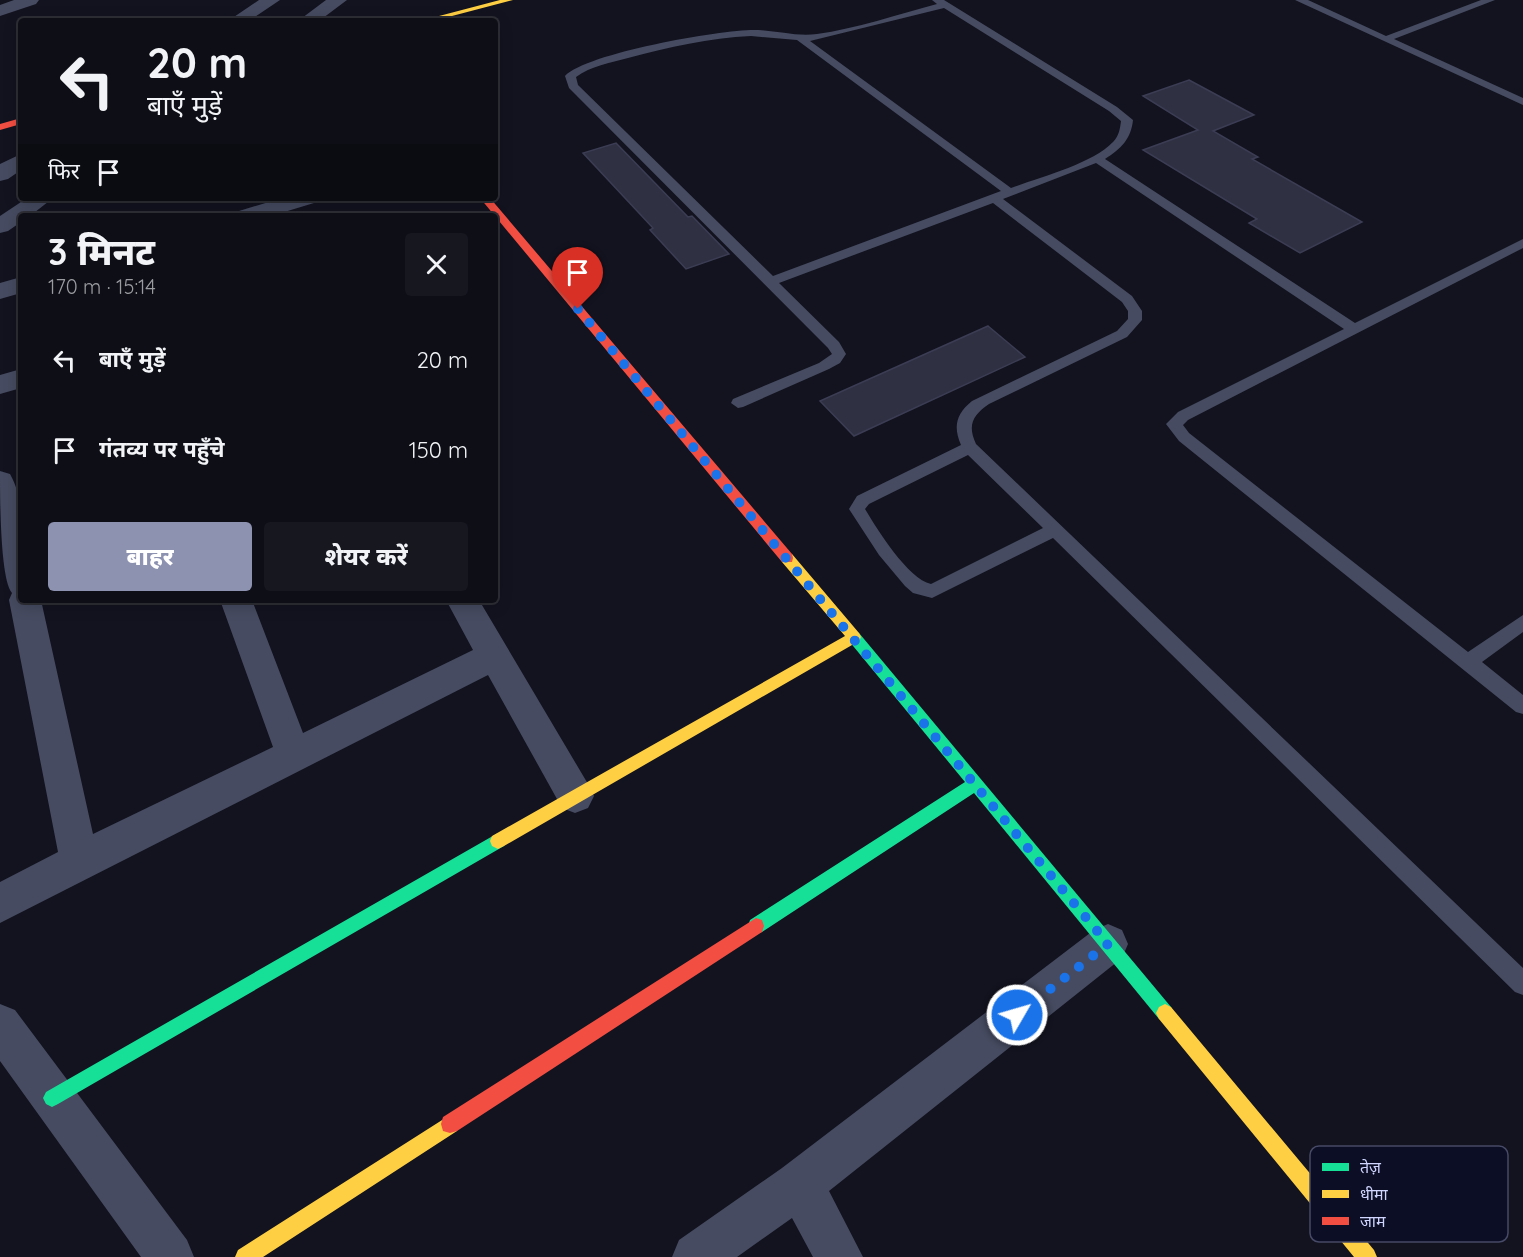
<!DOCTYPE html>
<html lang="hi">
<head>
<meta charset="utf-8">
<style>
	body { margin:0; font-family:Quicksand,"Noto Sans Devanagari",sans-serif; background:#171720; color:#f1f3f6; height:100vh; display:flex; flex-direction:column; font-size:22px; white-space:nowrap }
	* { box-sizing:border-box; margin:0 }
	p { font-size:20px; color:#9b9ca1 }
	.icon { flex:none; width:33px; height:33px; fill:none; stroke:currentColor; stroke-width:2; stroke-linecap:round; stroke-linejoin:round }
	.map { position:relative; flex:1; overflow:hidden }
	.side { position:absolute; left:18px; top:213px; width:480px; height:390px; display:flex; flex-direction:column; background:#0e0e17; border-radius:6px; box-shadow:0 3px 15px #0003,0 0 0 2px #2e2e36 }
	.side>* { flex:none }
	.hud { position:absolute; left:18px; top:18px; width:480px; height:183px; border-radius:6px; box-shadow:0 3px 15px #0003,0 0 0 2px #2e2e36; background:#0e0e17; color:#f1f3f6; overflow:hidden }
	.pin { position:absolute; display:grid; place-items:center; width:51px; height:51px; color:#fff; margin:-62px -26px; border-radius:50% 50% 50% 0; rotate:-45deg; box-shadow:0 0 6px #0007 }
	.pin .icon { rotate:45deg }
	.me { position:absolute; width:66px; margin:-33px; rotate:52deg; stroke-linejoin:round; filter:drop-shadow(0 0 4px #0008) }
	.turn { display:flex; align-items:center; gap:21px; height:126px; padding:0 30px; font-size:27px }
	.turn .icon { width:78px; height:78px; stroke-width:2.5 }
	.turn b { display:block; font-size:42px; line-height:51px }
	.then { display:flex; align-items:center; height:57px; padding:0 30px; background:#0003; gap:12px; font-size:22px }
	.round { display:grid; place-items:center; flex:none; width:63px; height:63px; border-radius:6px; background:#171720 }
	.headline { display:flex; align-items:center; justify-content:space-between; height:102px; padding:0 30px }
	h1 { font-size:36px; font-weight:800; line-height:45px }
	.primary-button { display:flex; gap:12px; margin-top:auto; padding:12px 30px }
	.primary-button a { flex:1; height:69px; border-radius:6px; background:#8e92b1; color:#fff; font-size:24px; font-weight:800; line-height:69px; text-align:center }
	.primary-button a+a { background:#171720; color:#f1f3f6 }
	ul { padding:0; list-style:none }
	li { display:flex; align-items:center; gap:18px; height:90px; padding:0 30px }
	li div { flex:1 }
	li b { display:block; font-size:22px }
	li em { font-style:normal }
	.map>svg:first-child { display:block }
	.building { fill:#2f3042; stroke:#3c3d54; stroke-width:1.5 }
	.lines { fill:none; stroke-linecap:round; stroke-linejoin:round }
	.lane { fill:#464b61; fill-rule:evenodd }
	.street { fill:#464b61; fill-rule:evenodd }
	.fast { fill:#16e098; fill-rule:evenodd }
	.slow { fill:#ffcf43; fill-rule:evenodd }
	.jam { fill:#f24e42; fill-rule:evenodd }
	.route { stroke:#1a73e8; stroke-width:10; stroke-dasharray:0 18 }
	.key { fill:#0c0e25; stroke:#474a66; stroke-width:1.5 }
	.key-label { font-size:16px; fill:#d0d6ff }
</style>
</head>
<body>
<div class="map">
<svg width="1523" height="1257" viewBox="0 0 1523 1257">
	<rect width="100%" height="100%" fill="#12131f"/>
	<path class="building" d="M1189,80l65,35 -41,16 45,26 -6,2 110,63 -62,31 -51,-30 8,-4 -114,-69 55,-20 -55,-34z
		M616,143l72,74 4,-1 37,38 -43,15 -36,-39 3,-2 -70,-75z
		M988,326l37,31 -171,79 -34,-35z"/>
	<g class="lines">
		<path class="lane" d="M932,0h12l173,107 16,13c-2,19 -12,29 -28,39l250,164 168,-84v9l-335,172 -5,5 6,8 279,219 55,-37v17l-41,30 41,33v19l-7,-2 -337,-271 -13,-17 12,-12 166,-83 -248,-166 -93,36 129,97 10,15v9l-15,17 -138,67c-16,11 -22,21 -13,40l547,524v27l-8,-3 -462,-454 -121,60 -19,-5 -8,-7 -26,-31 -30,-46 8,-13 104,-51c-8,-18 -5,-31 11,-44l145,-70 11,-12v-8l-6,-9 -129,-99 -214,80 60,59 7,12 -6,9 -11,6 -86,38 -5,1 -7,-5 2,-4 86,-36 13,-9 -4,-6 -259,-260 -4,-12c22,-23 154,-46 189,-46 21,0 42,7 63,4 38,-5 82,-20 120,-30zM944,8l165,103 12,10c-1,8 -2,15 -8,21 -21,22 -73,35 -102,46l-201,-147zM751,36l46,4 204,151 -228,85 -195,-191 -2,-8c15,-11 34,-14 52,-19 41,-11 81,-20 123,-22zM968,455l75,73 -112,56c-23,-5 -54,-55 -66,-75l4,-5z
			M1295,0h13l78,36 95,-36h14l-101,39 129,59v7z"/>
		<path class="street" d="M14,0h25l-3,4 -36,12v-11z
			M259,0h21l-31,21h-21z
			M326,0h21l-28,21h-21z
			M21,154v16l-13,9 -8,2v-17z
			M27,198h26l-23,18h-9v6l-13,9 -8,2v-17z
			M282,198h35l-3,5 -43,13h-35l3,-5z
			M21,277v16l-21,6v-16z
			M21,369v19l-21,6v-19z
			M0,471l10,3c19,33 11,89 11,126h20l52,234 180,-87 -53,-147h32l51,133 170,-83 -27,-50h33l109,184 6,12 -6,12 -13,5 -13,-5 -74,-133 -488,248v-41l58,-30 -49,-252 3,-7c-12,-14 -12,-97 -12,-122z
			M1108,924l14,6 6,14 -6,14 -293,233 34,66h-50l-21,-39 -55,39h-65l7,-17 103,-72 312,-238z
			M0,1004l15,6 172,230 7,17h-53l-141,-196z"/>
		<path class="fast" d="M854,631l5,2 312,374 3,6 -3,6 -6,3 -6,-3 -185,-226 -212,139 -6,2 -6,-2 -2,-6 2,-6 215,-138 -116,-141 -2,-4 2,-4z
			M498,833l6,3 2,5 -2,5 -446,258 -6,3 -6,-3 -3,-6 3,-6z"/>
		<path class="slow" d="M500,0h13l-80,21h-13z
			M787,553l5,1 67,79 2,4 -2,4 -355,205 -6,3 -6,-3 -2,-5 2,-5 353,-200 -63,-74 -1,-4z
			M1165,1004l6,3 203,243 3,7h-23l-195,-238 -3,-6 3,-6z
			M450,1115l7,2 2,7 -2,7 -194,126h-28l3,-7z"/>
		<path class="jam" d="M21,118v6l-21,6v-6z
			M480,198h10l302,356 1,4 -1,4h-10z
			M756,918l6,2 2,6 -2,6 -305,199 -7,2 -7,-2 -2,-7 2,-7z"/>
	</g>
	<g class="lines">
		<path class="route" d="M578,309l530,635 -91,71"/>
	</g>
	<rect x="1310" y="1146" width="198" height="96" rx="9" class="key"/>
	<rect x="1322" y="1163" width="27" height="8" fill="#16e098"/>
	<rect x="1322" y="1190" width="27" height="8" fill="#ffcf43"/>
	<rect x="1322" y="1217" width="27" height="8" fill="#f24e42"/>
	<g class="key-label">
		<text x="1360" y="1173">तेज़</text>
		<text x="1360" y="1200">धीमा</text>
		<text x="1360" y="1227">जाम</text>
	</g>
</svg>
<div class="pin" style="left:578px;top:309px;background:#d93025"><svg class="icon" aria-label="arrive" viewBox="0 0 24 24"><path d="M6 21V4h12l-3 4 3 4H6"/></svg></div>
<svg class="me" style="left:1017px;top:1015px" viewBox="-20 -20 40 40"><circle r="17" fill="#1a73e8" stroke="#fff" stroke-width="3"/><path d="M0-11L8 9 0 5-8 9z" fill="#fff"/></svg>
<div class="hud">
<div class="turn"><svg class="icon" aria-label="left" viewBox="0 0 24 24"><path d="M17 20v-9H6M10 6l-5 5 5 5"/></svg><div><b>20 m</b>बाएँ मुड़ें</div></div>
<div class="then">फिर<svg class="icon" aria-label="arrive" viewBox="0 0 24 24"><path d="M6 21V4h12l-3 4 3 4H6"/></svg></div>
</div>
<section class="side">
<div class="headline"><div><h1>3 मिनट</h1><p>170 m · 15:14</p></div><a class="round"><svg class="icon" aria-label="close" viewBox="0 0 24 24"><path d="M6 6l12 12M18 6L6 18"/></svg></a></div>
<ul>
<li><svg class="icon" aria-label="left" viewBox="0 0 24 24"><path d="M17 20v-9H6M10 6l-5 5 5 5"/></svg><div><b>बाएँ मुड़ें</b></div><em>20 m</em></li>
<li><svg class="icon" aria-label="arrive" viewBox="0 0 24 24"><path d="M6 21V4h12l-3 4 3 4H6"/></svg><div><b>गंतव्य पर पहुँचे</b></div><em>150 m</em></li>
</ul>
<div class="primary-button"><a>बाहर</a><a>शेयर करें</a></div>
</section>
</div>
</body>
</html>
